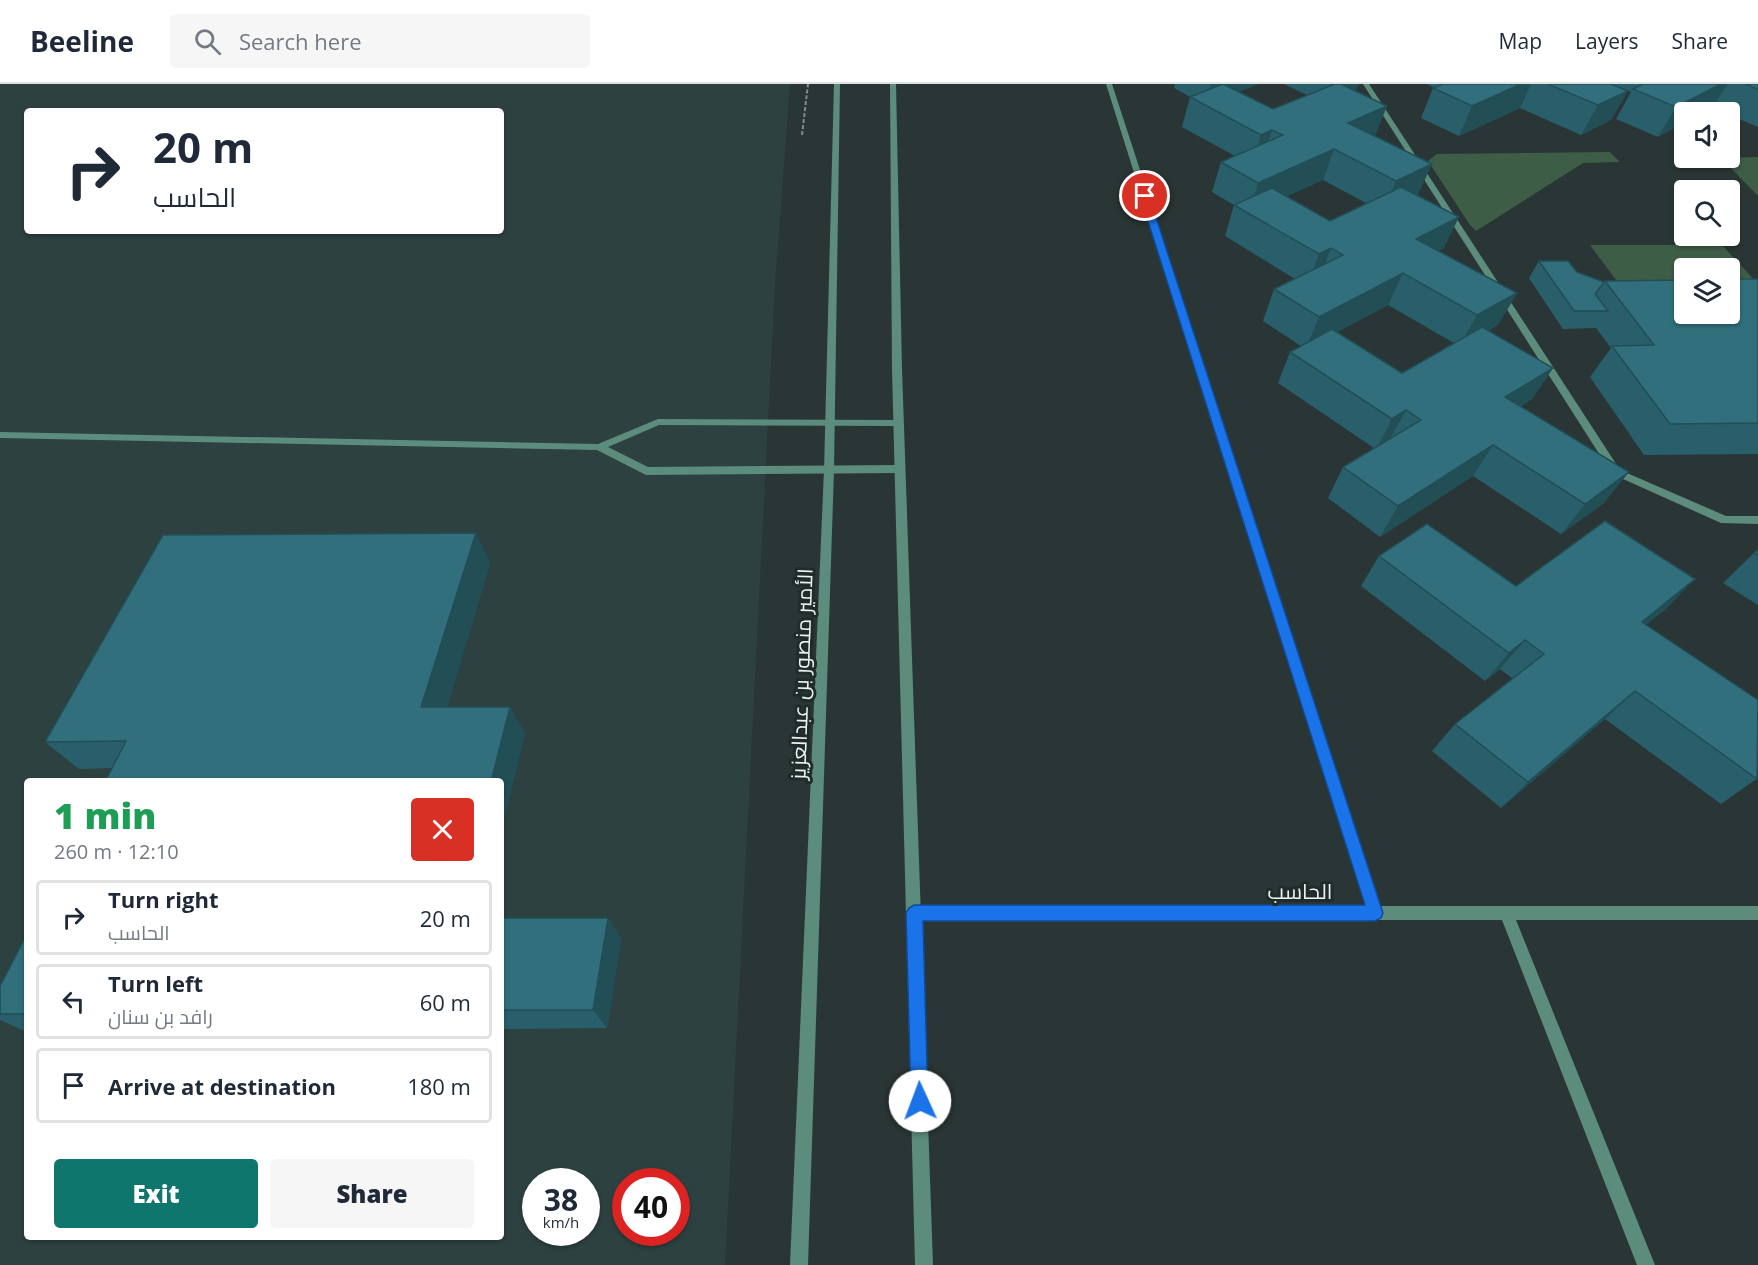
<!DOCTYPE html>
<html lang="en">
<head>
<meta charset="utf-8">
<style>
	body { margin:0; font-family:"Open Sans",Cairo,sans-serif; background:#f6f6f7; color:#1f2937; height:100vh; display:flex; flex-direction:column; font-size:22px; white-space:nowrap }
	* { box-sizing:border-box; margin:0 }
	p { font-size:20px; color:#747a83 }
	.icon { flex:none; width:33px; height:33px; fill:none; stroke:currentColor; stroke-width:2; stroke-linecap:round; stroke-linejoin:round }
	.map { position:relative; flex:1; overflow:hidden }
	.panel { position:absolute; left:24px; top:694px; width:480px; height:462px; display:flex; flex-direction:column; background:#fff; border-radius:6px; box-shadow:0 2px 4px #0004 }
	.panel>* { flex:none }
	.top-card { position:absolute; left:24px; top:24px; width:480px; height:126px; border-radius:6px; box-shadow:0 2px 4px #0004; background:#fff; color:#1f2937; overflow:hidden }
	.controls { position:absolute; left:1674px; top:18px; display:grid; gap:12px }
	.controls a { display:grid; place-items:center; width:66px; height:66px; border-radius:6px; background:#fff; box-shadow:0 2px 4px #0004; font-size:30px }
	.speed { position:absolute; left:522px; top:1084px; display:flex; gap:12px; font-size:30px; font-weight:700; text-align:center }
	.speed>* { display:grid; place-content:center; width:78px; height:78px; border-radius:50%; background:#fff; box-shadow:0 2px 4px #0004; line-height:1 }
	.speed small { font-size:15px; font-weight:400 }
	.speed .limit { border:9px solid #d22; background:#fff; color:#111 }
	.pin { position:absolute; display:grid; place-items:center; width:51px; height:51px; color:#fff; margin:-26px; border:3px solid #fff; border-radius:50%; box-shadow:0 2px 6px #0007 }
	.me { position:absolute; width:66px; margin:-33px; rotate:358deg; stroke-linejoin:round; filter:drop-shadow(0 0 4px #0008) }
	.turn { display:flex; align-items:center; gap:21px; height:126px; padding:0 30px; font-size:27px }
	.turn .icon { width:78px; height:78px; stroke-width:2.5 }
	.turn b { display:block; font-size:42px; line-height:51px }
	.round { display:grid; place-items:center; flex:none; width:63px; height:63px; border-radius:6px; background:#f6f6f7 }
	.overview { display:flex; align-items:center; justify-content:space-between; height:102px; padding:0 30px }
	h1 { font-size:36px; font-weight:800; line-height:45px; color:#1e9e55 }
	.primary-button { display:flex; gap:12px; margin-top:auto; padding:12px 30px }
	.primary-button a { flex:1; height:69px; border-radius:6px; background:#0f766e; color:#fff; font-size:24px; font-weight:800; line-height:69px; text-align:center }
	.primary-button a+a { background:#f6f6f7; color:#1f2937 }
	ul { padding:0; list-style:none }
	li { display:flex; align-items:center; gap:18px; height:75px; margin:0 12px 9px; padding:0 18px; border:3px solid #e0e1e3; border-radius:6px }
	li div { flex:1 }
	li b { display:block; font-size:22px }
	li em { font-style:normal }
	header { display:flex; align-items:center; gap:36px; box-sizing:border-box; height:84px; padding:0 30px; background:#fff; border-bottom:2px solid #e0e1e3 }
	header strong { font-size:28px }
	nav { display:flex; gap:33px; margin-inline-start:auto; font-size:21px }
	.search { width:420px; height:54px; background:#f6f6f7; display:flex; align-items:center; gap:15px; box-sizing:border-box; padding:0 21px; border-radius:6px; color:#747a83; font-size:22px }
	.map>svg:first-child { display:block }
	.built { fill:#2d4140; fill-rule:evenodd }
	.green { fill:#3e5d46 }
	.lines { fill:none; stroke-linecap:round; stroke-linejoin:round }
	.path { stroke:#838c8c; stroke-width:2; stroke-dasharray:4 2; stroke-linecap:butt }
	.service { fill:#5c8c7c; fill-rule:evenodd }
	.minor { fill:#5c8c7c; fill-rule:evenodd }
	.tertiary { fill:#5c8c7c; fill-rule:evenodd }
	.wall { fill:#295f6a; fill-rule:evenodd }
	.shaded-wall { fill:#224e56 }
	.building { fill:#306f7b; stroke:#224e56; stroke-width:1.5 }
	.route { fill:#1a73e8; stroke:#114b97; stroke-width:1.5 }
	.labels { text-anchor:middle; stroke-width:6; stroke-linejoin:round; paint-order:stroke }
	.street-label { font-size:21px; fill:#ebf2f2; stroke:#202c2b }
</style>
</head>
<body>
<header>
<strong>Beeline</strong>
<div class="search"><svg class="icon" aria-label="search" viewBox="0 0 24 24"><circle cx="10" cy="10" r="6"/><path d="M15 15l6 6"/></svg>Search here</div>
<nav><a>Map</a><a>Layers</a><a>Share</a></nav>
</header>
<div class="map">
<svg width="1758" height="1181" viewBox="0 0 1758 1181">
	<rect width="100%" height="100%" fill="#2a3635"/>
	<path class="built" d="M0,0h790l-15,200 -50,981h-725zM27,27h474v120h-474zM27,698h474v456h-474zM536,1098h50v51h-50zM626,1098h50v51h-50z"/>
	<path class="green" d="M1610,68l10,10 -37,1 -107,68 -6,-6 -42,-64 9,-7z
		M1758,73v38h-1l-36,-37z
		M1590,161h132l36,39 -28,7v-23h-46v23l-59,1z"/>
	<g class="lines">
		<path class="path" d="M802,51l6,-51"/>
		<path class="service" d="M658,335l241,1 5,3 -5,3 -240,-1 -51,22 40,20 252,-2 5,4 -5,4 -254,2 -49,-25 -597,-12v-6l598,12z"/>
		<path class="minor" d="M1106,0h6l268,822h378v14h-242l139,345h-18l-135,-345h-588l-5,-2 -2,-5 2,-5 5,-2h452z
			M1363,0h6l251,386 106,46h32v8l-37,-1 -109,-49z"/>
		<path class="tertiary" d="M834,0h6l-6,386 -26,795h-18l34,-795z
			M890,0h6l6,285 31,896h-18l-23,-896z"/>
	</g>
	<path class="wall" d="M1175,0h83l-19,8 34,17 34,-14 -23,-11h75l-3,6 -1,1 20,45 43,59 26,53 -6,3 61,73 -11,7 65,37 -21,31 -12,8 84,96 -43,31 -88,-58 -93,61 -52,-39 15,-31 31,-19 -96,-65 12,-31 11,-6 -38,-25 11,-32 21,-10 -70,-43 9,-31 -22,-13 9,-30 14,-6 -53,-29 8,-30 -16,-9zM1323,96l43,23 -36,18 -44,-25zM1388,221l66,38 -52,30 -65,-41z
		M1427,0h184l17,7 -17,29 -30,15 -61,-27 -61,28 -38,-18 12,-30h2z
		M1612,0h146v43l-28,-12v-3h-7l-11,-4 -7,4h-21l-26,25 -42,-18 15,-27z
		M1539,177l65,21 1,-1 153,-2v175l-114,1 -54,-78 21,-29 -15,-20 -33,1 -34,-51z
		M476,449l14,30 -43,144h63l15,27 -413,34 -33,1 -34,-27z
		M1758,465v56l-35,-22z
		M1379,472l137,30 150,23 -20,15 112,154 -37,26 -116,-85 -104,89 -69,-57 23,-27 58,-45 -13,-10 -15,12 -124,-95z
		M501,834h107l13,21 -14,89 -106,1z
		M27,850v98l-27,-12v-34z"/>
	<path class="shaded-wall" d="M1211,0h47l-53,21z
		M1330,0h29l-3,6 -32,14z
		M1521,0h10l-11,24 -61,28 13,-30z
		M1721,0h7l-16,24 -7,4h-21v11l-26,14 18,-30z
		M1628,7l-17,29 -30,15 17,-30z
		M1387,22l-12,30 -27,-13z
		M1272,46l-9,30 -11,5 9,-30z
		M1334,65l-11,31 -74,34 9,-31z
		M1432,80l-14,31 -35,17 13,-31z
		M1459,133l-15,31 -42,22 14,-31z
		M1331,164l-12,31 -12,7 12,-32z
		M1403,189l-15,32 -82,44 13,-32z
		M1517,209l-18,31 -40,23 18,-32z
		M1553,284l-21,31 -47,30 20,-32z
		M1406,326l-17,31 -13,9 16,-31z
		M1493,361l-20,31 -93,61 18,-31z
		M1629,388l-25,31 -43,31 24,-30z
		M476,449l14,30 -51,172 -18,-28z
		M1695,495l-29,30 -52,42 28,-29z
		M1525,556l-25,29 -15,12 24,-28z
		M1635,607l-30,28 -104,89 27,-26z
		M510,623l15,27 -24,99v-51h-10z
		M608,834l13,21 -14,89 -14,-18z"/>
	<path class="building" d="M1223,0l50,25 62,-25h6l46,22 -39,17 84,41 -36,17 -62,-32 -76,34 -37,-21 62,-27 -11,-5 -11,5 -71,-38z
		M1443,0h78l-49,22 -39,-18z
		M1548,0h63l17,7 -30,14z
		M1643,0h78l-45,23 -43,-18z
		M1745,0h13v5z
		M1401,103l58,30 -43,22 101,54 -40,22 -74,-42 -84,44 -45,-28 69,-34 -12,-7 -12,6 -85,-49 38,-17 58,33z
		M1539,177h29l9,11 27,10 -9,12 13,17h-34z
		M1730,195h28v144l-88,1 -58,-78 42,-1 -49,-64 79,-1v34h46z
		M1482,243l71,41 -48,29 124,75 -44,32 -92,-59 -95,61 -55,-39 78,-47 -15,-10 -14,9 -102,-67 42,-23 70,44z
		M1605,437l90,58 -53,43 116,78 -1,79 -122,-88 -107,91 -73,-58 89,-70 -19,-14 -16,13 -130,-97 48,-32 89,62z
		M476,449l-55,174h89l-19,75h-386l21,-41 -81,1 118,-207z
		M1758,465v6l-4,-2z
		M501,834h107l-15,92h-92z
		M27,850v80h-27v-28z"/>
	<path class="route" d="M1142,110l7,2 234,717 -2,5 -6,3h-452l5,180 -2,6 -6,3 -7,-3 -2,-6 -5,-188 3,-5 5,-3h451l-225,-709z"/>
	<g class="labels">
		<g class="street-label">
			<text transform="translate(802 590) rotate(-88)" y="7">الأمير منصور بن عبدالعزيز</text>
			<text x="1300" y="815">الحاسب</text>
		</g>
	</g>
</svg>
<div class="controls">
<a><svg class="icon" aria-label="sound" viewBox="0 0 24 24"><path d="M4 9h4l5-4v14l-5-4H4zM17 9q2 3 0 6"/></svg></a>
<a><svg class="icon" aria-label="search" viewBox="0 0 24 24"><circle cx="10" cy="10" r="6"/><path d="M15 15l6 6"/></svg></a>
<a><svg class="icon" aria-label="layers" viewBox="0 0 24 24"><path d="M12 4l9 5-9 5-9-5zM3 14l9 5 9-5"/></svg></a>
</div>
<div class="speed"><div>38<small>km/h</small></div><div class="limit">40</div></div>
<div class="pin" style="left:1145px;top:112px;background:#d93025"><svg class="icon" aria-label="arrive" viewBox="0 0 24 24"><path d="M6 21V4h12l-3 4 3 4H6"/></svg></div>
<svg class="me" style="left:920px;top:1017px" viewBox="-20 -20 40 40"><circle r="19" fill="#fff"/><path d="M0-13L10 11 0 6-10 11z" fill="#1a73e8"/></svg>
<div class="top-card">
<div class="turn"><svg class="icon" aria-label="right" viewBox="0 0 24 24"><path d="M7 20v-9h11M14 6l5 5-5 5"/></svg><div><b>20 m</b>الحاسب</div></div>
</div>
<section class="panel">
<div class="overview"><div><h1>1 min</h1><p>260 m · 12:10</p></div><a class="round" style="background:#d93025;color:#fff"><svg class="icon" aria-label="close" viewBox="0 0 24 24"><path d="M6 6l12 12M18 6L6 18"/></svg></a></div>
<ul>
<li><svg class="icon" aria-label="right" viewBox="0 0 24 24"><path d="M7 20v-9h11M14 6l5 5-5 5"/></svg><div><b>Turn right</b><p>الحاسب</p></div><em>20 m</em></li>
<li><svg class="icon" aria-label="left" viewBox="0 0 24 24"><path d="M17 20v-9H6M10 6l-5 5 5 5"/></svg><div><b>Turn left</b><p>رافد بن سنان</p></div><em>60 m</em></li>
<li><svg class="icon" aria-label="arrive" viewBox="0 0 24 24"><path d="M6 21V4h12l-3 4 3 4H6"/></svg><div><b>Arrive at destination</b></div><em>180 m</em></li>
</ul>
<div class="primary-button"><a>Exit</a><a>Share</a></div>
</section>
</div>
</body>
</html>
